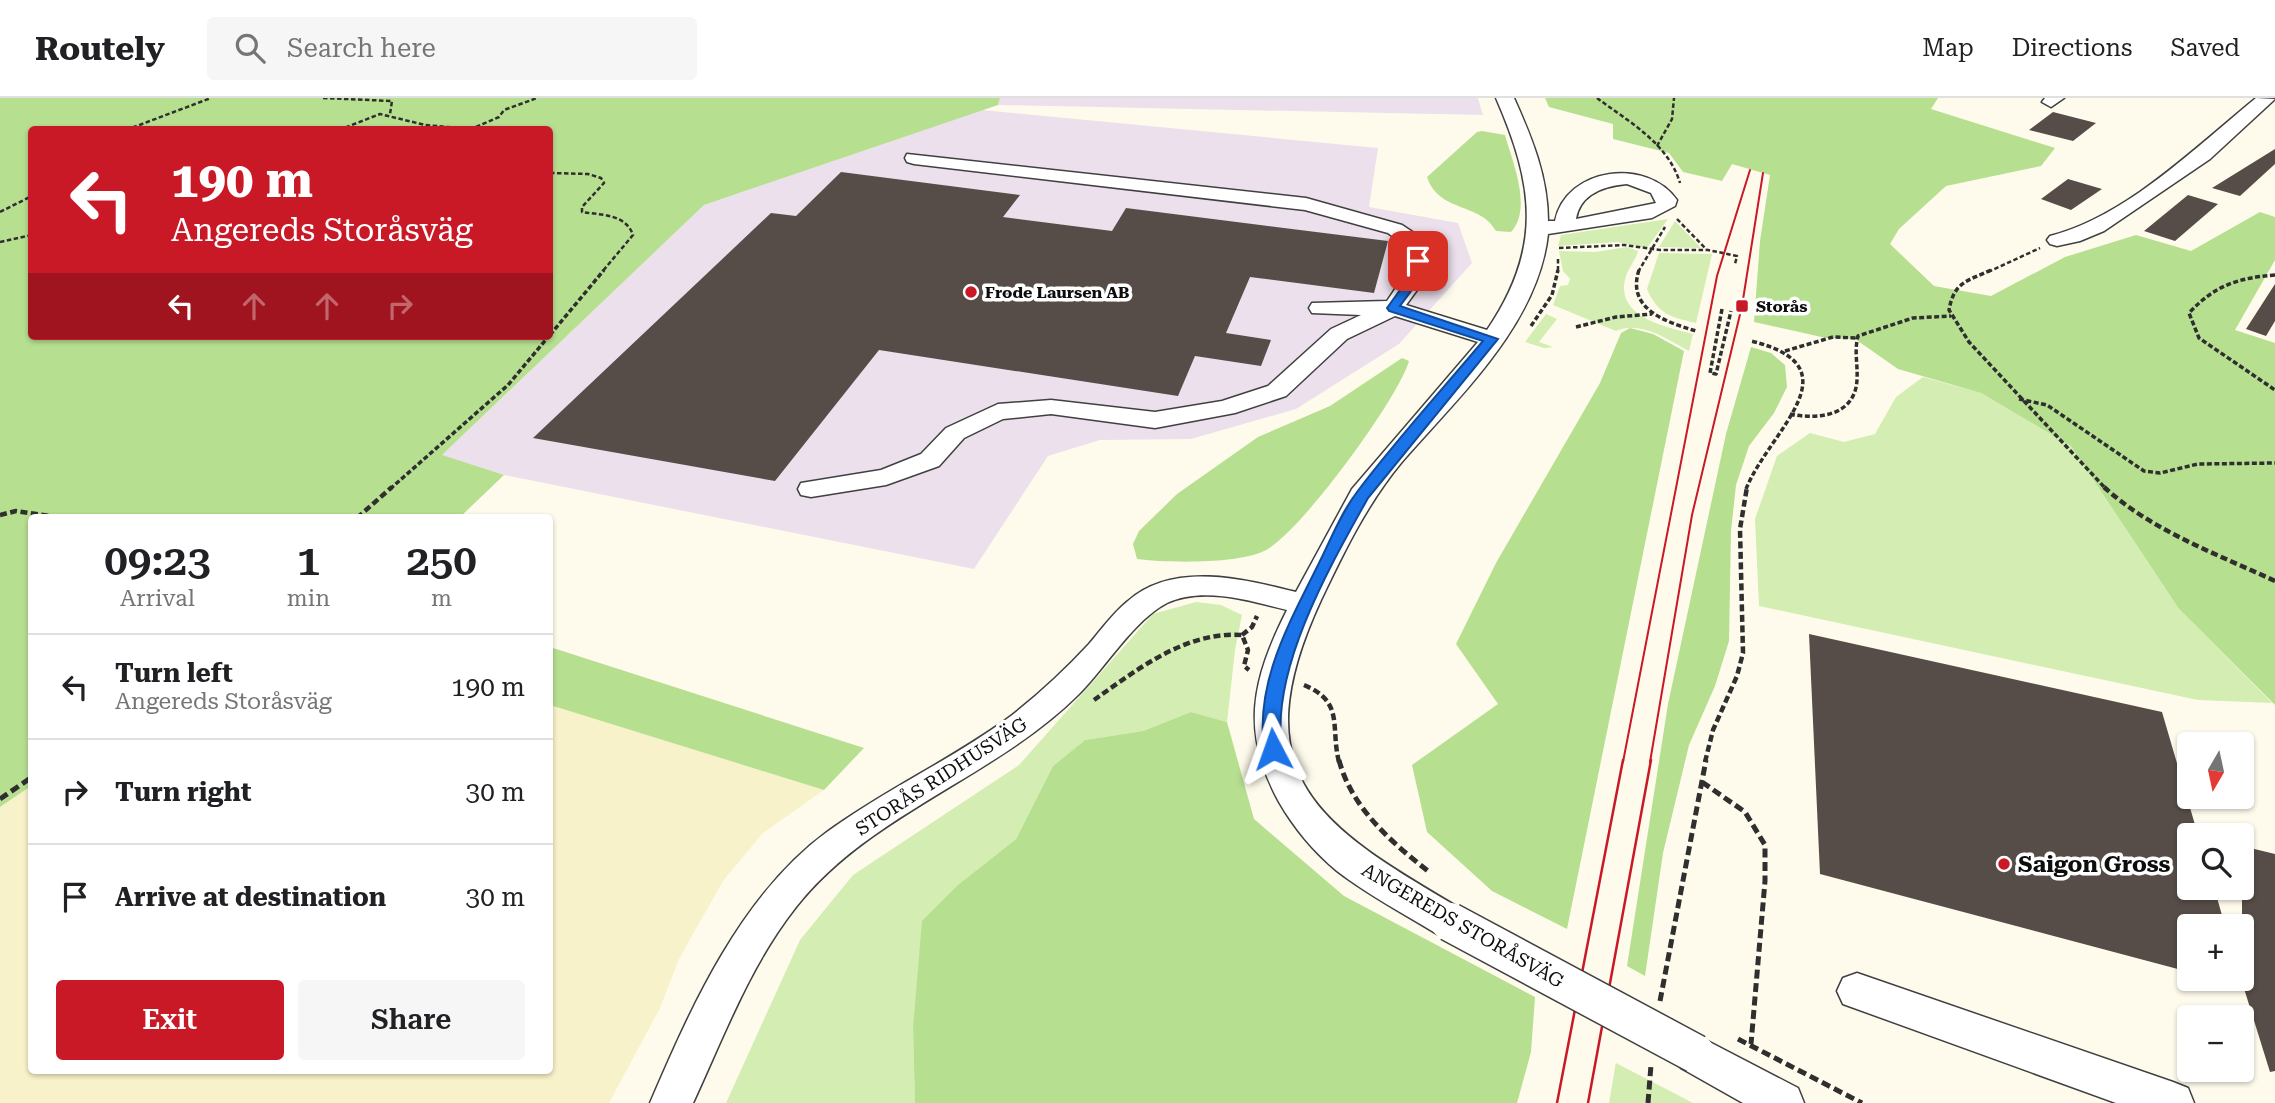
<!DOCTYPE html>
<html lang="en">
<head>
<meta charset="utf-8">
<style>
	body { margin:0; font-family:"Roboto Serif",serif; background:#f6f6f6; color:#202124; height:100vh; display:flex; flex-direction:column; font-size:26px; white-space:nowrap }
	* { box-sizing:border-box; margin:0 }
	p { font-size:23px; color:#757577 }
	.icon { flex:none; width:38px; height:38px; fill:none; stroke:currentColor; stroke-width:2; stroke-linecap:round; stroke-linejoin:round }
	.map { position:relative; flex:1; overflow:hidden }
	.panel { position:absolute; left:28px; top:416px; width:525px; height:560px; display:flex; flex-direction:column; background:#fff; border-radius:7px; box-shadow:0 2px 5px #0004 }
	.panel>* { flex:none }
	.top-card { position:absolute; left:28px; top:28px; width:525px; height:214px; border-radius:7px; box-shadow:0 2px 5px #0004; background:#c91927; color:#fff; overflow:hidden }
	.needle { width:46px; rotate:189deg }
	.buttons { position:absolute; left:2177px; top:634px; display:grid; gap:14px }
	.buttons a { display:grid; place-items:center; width:77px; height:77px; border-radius:7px; background:#fff; box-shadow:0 2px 5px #0004; font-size:35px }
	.pin { position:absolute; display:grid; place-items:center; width:60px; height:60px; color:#fff; margin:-30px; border-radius:14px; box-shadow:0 4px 10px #0006 }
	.me { position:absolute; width:77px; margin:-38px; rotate:356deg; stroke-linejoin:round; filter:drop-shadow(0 0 5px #0008) }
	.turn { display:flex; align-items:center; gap:24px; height:147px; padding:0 28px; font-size:32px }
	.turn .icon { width:91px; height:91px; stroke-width:2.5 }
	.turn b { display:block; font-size:49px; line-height:60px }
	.lanes { display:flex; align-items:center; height:66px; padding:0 28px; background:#0003; justify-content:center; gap:35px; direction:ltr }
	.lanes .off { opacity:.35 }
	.eta { display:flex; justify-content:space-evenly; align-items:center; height:119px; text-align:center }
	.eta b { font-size:42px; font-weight:600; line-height:49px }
	.cta { display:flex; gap:14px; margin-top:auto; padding:14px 28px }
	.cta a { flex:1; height:80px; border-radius:7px; background:#c91927; color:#fff; font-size:28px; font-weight:600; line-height:80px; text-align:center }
	.cta a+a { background:#f6f6f6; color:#202124 }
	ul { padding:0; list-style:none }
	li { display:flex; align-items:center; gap:21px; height:105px; padding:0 28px; border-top:2px solid #e0e0e0 }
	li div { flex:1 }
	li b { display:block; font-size:26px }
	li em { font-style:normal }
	header { display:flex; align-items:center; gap:42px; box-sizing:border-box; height:98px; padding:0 35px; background:#fff; border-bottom:2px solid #e0e0e0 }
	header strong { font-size:33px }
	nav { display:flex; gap:38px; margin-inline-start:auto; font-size:24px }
	.search { width:490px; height:63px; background:#f6f6f6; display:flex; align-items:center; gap:18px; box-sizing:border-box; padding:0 24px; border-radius:7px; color:#757577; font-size:26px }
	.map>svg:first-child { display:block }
	.industrial { fill:#ebe0ec }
	.farmland { fill:#f8f2ca }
	.green { fill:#d3edb2 }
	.forest { fill:#b6df90; fill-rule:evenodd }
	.building { fill:#564d48 }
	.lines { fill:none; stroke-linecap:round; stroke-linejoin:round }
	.minor-casing { stroke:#404040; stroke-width:3 }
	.path-far3 { stroke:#2f2f2f; stroke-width:2.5; stroke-dasharray:4.5 2.5; stroke-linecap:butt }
	.path-far2 { stroke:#2f2f2f; stroke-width:3.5; stroke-dasharray:5 2.5; stroke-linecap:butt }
	.path-far1 { stroke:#2f2f2f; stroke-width:4.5; stroke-dasharray:7 3.5; stroke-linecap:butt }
	.path { stroke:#2f2f2f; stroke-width:5; stroke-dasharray:9 4.5; stroke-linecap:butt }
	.minor { fill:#fff; fill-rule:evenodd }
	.tram-far1 { stroke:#c91927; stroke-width:2 }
	.tram { stroke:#c91927; stroke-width:2.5 }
	.minor-bridge-casing { stroke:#404040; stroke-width:41; stroke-linecap:butt }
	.minor-bridge { stroke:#fff; stroke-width:38 }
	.route { fill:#1a73e8; stroke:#114b97; stroke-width:2 }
	.poi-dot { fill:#c91927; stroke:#fff; stroke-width:2.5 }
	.labels { text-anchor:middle; stroke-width:7; stroke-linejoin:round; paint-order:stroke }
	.far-poi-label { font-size:16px; font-weight:bold; fill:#0d0d0d; stroke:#fff; text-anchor:start }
	.street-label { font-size:19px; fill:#0d0d0d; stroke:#fff }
	.near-poi-label { font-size:23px; font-weight:bold; fill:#0d0d0d; stroke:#fff; text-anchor:start }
</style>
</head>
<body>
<header>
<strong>Routely</strong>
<div class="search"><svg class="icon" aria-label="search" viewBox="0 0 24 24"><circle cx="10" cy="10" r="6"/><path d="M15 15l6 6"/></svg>Search here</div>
<nav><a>Map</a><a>Directions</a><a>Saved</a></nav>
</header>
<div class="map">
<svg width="2275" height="1005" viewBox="0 0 2275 1005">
	<rect width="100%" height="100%" fill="#fffbec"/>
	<path class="industrial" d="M1000,0h478l5,17 -485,-10z
		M982,12l396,38 -9,59 89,16 14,40 -73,81 -103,65 -105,30 -91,1 -52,16 -74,113 -470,-94 -63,-19 263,-251z"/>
	<path class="farmland" d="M550,607l274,85 -61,43 -40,48 -44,78 -19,49 -51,95h-609v-296l31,-21 1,285h518z"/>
	<path class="green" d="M1668,121l-21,29 -30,-6 -59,4 3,-11z
		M1675,123l26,27 -42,-1z
		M1627,149l11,4c-2,9 -9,16 -12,25 -13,41 40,51 67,58l-4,17c-21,-11 -48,-31 -73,-20l-63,-26 7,-19 8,-1 2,-6 -7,-8 -4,-20 36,1z
		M1659,155l53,1 -16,69c-26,-6 -38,-9 -49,-34z
		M1546,216l11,5 -18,23 14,5 -9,1 -19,-6z
		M1923,279l58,16 90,53 108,163 93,94 -74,-3 -439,-94 -4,-87 22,-63 33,-23 34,9 31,-8 21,-37z
		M1196,504l25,3 21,10 -7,35 -8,72 -36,-10 -48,19 -58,9 -32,26 -37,73 -57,45 -46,145 2,74h-189l74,-163 53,-65 166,-110 134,-151z
		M1616,964v1l77,40h-84z"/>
	<path class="forest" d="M0,0h1000l-2,7 -294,100 -262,250 62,20 -45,43h-427l-1,268 -31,21zM32,32h518v206h-518z
		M1545,0h393l-7,11 124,39 -14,18 -95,20 -47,43 -9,15 44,42 57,10 74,-39 71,-22 55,16 69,-39 15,5v43l-40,70 40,13v362l-96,-96 -108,-163 -90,-53 -83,-24 -43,-30 -29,-1 -72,-16 6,-81 10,-66 -38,-11 -10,17 -39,-9 -14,-19 -56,-14v-15l-64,-17z
		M1482,33l23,4c7,26 28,73 6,97l-15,-1c-16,-29 -57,-18 -69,-54l50,-45z
		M1630,230l23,6 31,17 -117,578 -75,-38 -65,-59 -15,-67 86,-61 -42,-60 40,-81 104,-180 21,-50z
		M1751,249l20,6 14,12 2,22 -13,26 -25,33 -13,39 -5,46 -2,110 -14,45 -26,59 -26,108 -18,123 -18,-10 41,-262 58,-270z
		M1402,260l7,3c-11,38 -110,174 -145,190 -27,13 -97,12 -127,8l-4,-15 6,-13 38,-37 81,-57 72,-31z
		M550,549l314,101 -40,42 -274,-85z
		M1191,614l36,10 27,97 90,77 191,101 -4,55 -14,51h-602l-2,-74 9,-108 37,-37 57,-45 37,-73 32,-26 58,-9z"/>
	<path class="building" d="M2053,14l43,11 -23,18 -44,-11z
		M2275,51v15l-35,32 -28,-8z
		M841,74l179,23 -17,22 109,14 14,-23 262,33 -14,52 -124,-16 -24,56 45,7 -10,26 -66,-10 -17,40 -299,-46 -104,131 -242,-43 238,-225 25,3z
		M2068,81l34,10 -31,21 -30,-11z
		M2188,97l30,9 -43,37 -31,-10z
		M2275,186v37l-9,15 -20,-7z
		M1809,536l353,78 36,123h-9v52h25l11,39h-36v46l-369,-98z
		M2242,748l33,8v217l-5,1 -28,-90z"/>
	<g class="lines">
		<defs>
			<path id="minor" d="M1496,0h18c18,40 34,79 34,123h7c11,-54 92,-64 122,-21l-2,6 -23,12 -104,16c-10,91 -90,163 -147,229 -34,41 -57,89 -80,137 -82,177 -2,226 142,310l6,12 -6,12 -13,4 -13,-4c-34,-21 -69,-39 -100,-63 -23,-19 -43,-43 -58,-69 -39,-71 -27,-122 8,-192 -36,-9 -84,-24 -120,-7 -33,17 -61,64 -88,91 -84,84 -209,119 -283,213 -46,58 -72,129 -103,196h-43c41,-96 91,-208 177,-271 59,-43 126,-73 184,-116 28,-22 54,-46 78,-72 12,-14 24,-31 39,-43 45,-40 116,-22 168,-9l56,-103 126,-147 -83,-26 -48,23 -61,57 -51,17 -80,15 -104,-14 -48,5 -39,19 -25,28 -53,19 -75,12 -10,-2 -3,-6 3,-6 80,-13 40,-16 25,-26 52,-24 53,-4 104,12 67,-11 46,-15 63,-57 30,-14 -49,-2 -3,-5 3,-5 75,-2c14,-20 22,-32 16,-57l-15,-11 -83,-23 -391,-46 -7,-2 -2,-4 2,-4 399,44 96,27 18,12 9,24 -4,18 -19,26 81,25c56,-82 47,-145 9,-232zM1627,86l24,9 5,10 -80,16c4,-25 28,-33 51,-35z
				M2045,0h19l-13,9 -9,-5z
				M2256,0l19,1 -65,60 -106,72 -24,10 -23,5 -7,-2 -3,-4 3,-4c76,-19 147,-90 206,-138z
				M1857,875l316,109 15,6 6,15h-78l-273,-99 -6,-13 6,-13z
				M1696,937l102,53 6,15h-61l-62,-35 -6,-14 6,-14z"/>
		</defs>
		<use href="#minor" class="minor-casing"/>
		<path class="path-far3" d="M323,0l69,3 -2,13
			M1597,0c32,24 71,45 83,85
			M476,29l23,-10 5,-7 33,-12
			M126,32l85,-32
			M339,32l41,-16 45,11 55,5
			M1657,48l15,-27 2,-21
			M550,75l38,1 13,4 3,5 -22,24v5c19,3 44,2 51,23l-31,37
			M0,114l32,-16
			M1677,121l30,31
			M0,144l32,-7
			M1559,150l65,-3 36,5h48l29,6 -2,8
			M1558,161v13
			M1638,174l27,-45
			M1988,174l52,-24"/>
		<path class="path-far2" d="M1639,172c-13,39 27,52 57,61
			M1991,172c-24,11 -37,12 -42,40l20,32 137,147
			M2275,177c-37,3 -60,10 -86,38l10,25 76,52
			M1722,211l-12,64 6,1 15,-63
			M1531,228l21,-31 6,-25
			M1576,229l40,-10 36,-3
			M550,237l54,-65
			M1785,253l48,-14 24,1
			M2019,301l28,6 97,66 16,2 38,-9 77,-1
			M1790,316c28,6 65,2 67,-34 1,-15 -3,-29 1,-44l55,-18 38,-2
			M390,391l118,-104 41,-49
			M1746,391c24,-59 112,-122 5,-148"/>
		<path class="path-far1" d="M2104,389c48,44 113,67 171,94
			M0,417l16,-4 47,7
			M357,420l35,-31
			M1242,537l10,-8 5,-11
			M1304,587c41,17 26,42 35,77
			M1094,602c44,-31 92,-69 148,-65l6,15 -4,16 5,4
			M1705,664l8,-32 24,-54 6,-23 -3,-124 7,-42"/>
		<path class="path" d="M1339,662c12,47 52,82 89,111
			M1702,684l43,30 20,33v36l-14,163
			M0,701l32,-22
			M1660,903l46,-241
			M1738,941l124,64
			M1648,1005l3,-38"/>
		<use href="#minor" class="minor"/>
		<path class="tram-far1" d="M1623,664l94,-486 33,-106
			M1650,664l42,-247 50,-209 21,-133"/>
		<path class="tram" d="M1557,1005l66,-343
			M1588,1005l63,-343"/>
		<defs>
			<path id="minor-bridge" d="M1450,824l246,132"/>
		</defs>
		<use href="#minor-bridge" class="minor-bridge-casing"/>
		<use href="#minor-bridge" class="minor-bridge"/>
	</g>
	<path class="route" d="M1414,161l10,2 -4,18 -20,27 98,33 -130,159c-38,68 -98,172 -86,251l-9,7 -9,-7c-9,-68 26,-127 55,-186 12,-24 22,-50 38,-71 39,-52 84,-101 126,-151l-94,-30 -2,-3 21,-29z"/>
	<g class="poi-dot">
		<circle cx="971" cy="194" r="7"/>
		<rect x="1735" y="201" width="14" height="14" rx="3.5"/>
		<circle cx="2004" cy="766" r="7"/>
	</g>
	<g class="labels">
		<g class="far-poi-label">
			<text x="985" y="200">Frode Laursen AB</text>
			<text x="1756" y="214">Storås</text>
		</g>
		<g class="street-label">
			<text transform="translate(941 678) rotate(-33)" y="7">STORÅS RIDHUSVÄG</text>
			<text transform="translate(1463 827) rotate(30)" y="7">ANGEREDS STORÅSVÄG</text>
		</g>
		<g class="near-poi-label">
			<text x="2018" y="774">Saigon Gross</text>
		</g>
	</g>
</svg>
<div class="buttons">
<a><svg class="needle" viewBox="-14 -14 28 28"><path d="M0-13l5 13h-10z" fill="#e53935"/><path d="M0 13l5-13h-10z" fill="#757577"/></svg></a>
<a><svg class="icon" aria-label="search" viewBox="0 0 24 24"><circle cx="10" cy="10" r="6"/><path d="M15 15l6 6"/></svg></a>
<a>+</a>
<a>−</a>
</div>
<div class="pin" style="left:1418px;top:163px;background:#d93025"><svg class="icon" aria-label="arrive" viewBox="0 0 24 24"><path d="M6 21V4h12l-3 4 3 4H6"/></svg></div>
<svg class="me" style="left:1273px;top:651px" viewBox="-20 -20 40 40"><path d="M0-17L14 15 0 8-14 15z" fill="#1a73e8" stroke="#fff" stroke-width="4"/></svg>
<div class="top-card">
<div class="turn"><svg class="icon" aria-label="left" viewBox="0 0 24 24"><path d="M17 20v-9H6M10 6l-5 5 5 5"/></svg><div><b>190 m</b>Angereds Storåsväg</div></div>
<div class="lanes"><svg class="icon" aria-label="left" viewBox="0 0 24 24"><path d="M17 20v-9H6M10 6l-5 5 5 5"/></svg><svg class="icon off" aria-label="ahead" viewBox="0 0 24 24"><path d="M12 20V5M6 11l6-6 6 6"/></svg><svg class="icon off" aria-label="ahead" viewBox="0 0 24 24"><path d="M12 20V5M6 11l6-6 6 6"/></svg><svg class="icon off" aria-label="right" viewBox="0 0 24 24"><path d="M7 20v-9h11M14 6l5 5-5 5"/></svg></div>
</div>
<section class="panel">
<div class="eta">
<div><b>09:23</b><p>Arrival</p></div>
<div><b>1</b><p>min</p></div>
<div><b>250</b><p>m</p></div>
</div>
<ul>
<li><svg class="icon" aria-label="left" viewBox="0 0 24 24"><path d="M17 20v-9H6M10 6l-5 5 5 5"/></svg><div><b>Turn left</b><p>Angereds Storåsväg</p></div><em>190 m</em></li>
<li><svg class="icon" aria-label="right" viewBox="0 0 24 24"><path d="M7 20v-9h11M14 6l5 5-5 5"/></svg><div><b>Turn right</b></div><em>30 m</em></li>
<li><svg class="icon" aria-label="arrive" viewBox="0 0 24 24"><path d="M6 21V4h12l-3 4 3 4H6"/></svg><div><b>Arrive at destination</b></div><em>30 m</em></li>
</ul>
<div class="cta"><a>Exit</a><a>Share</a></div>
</section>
</div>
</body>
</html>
